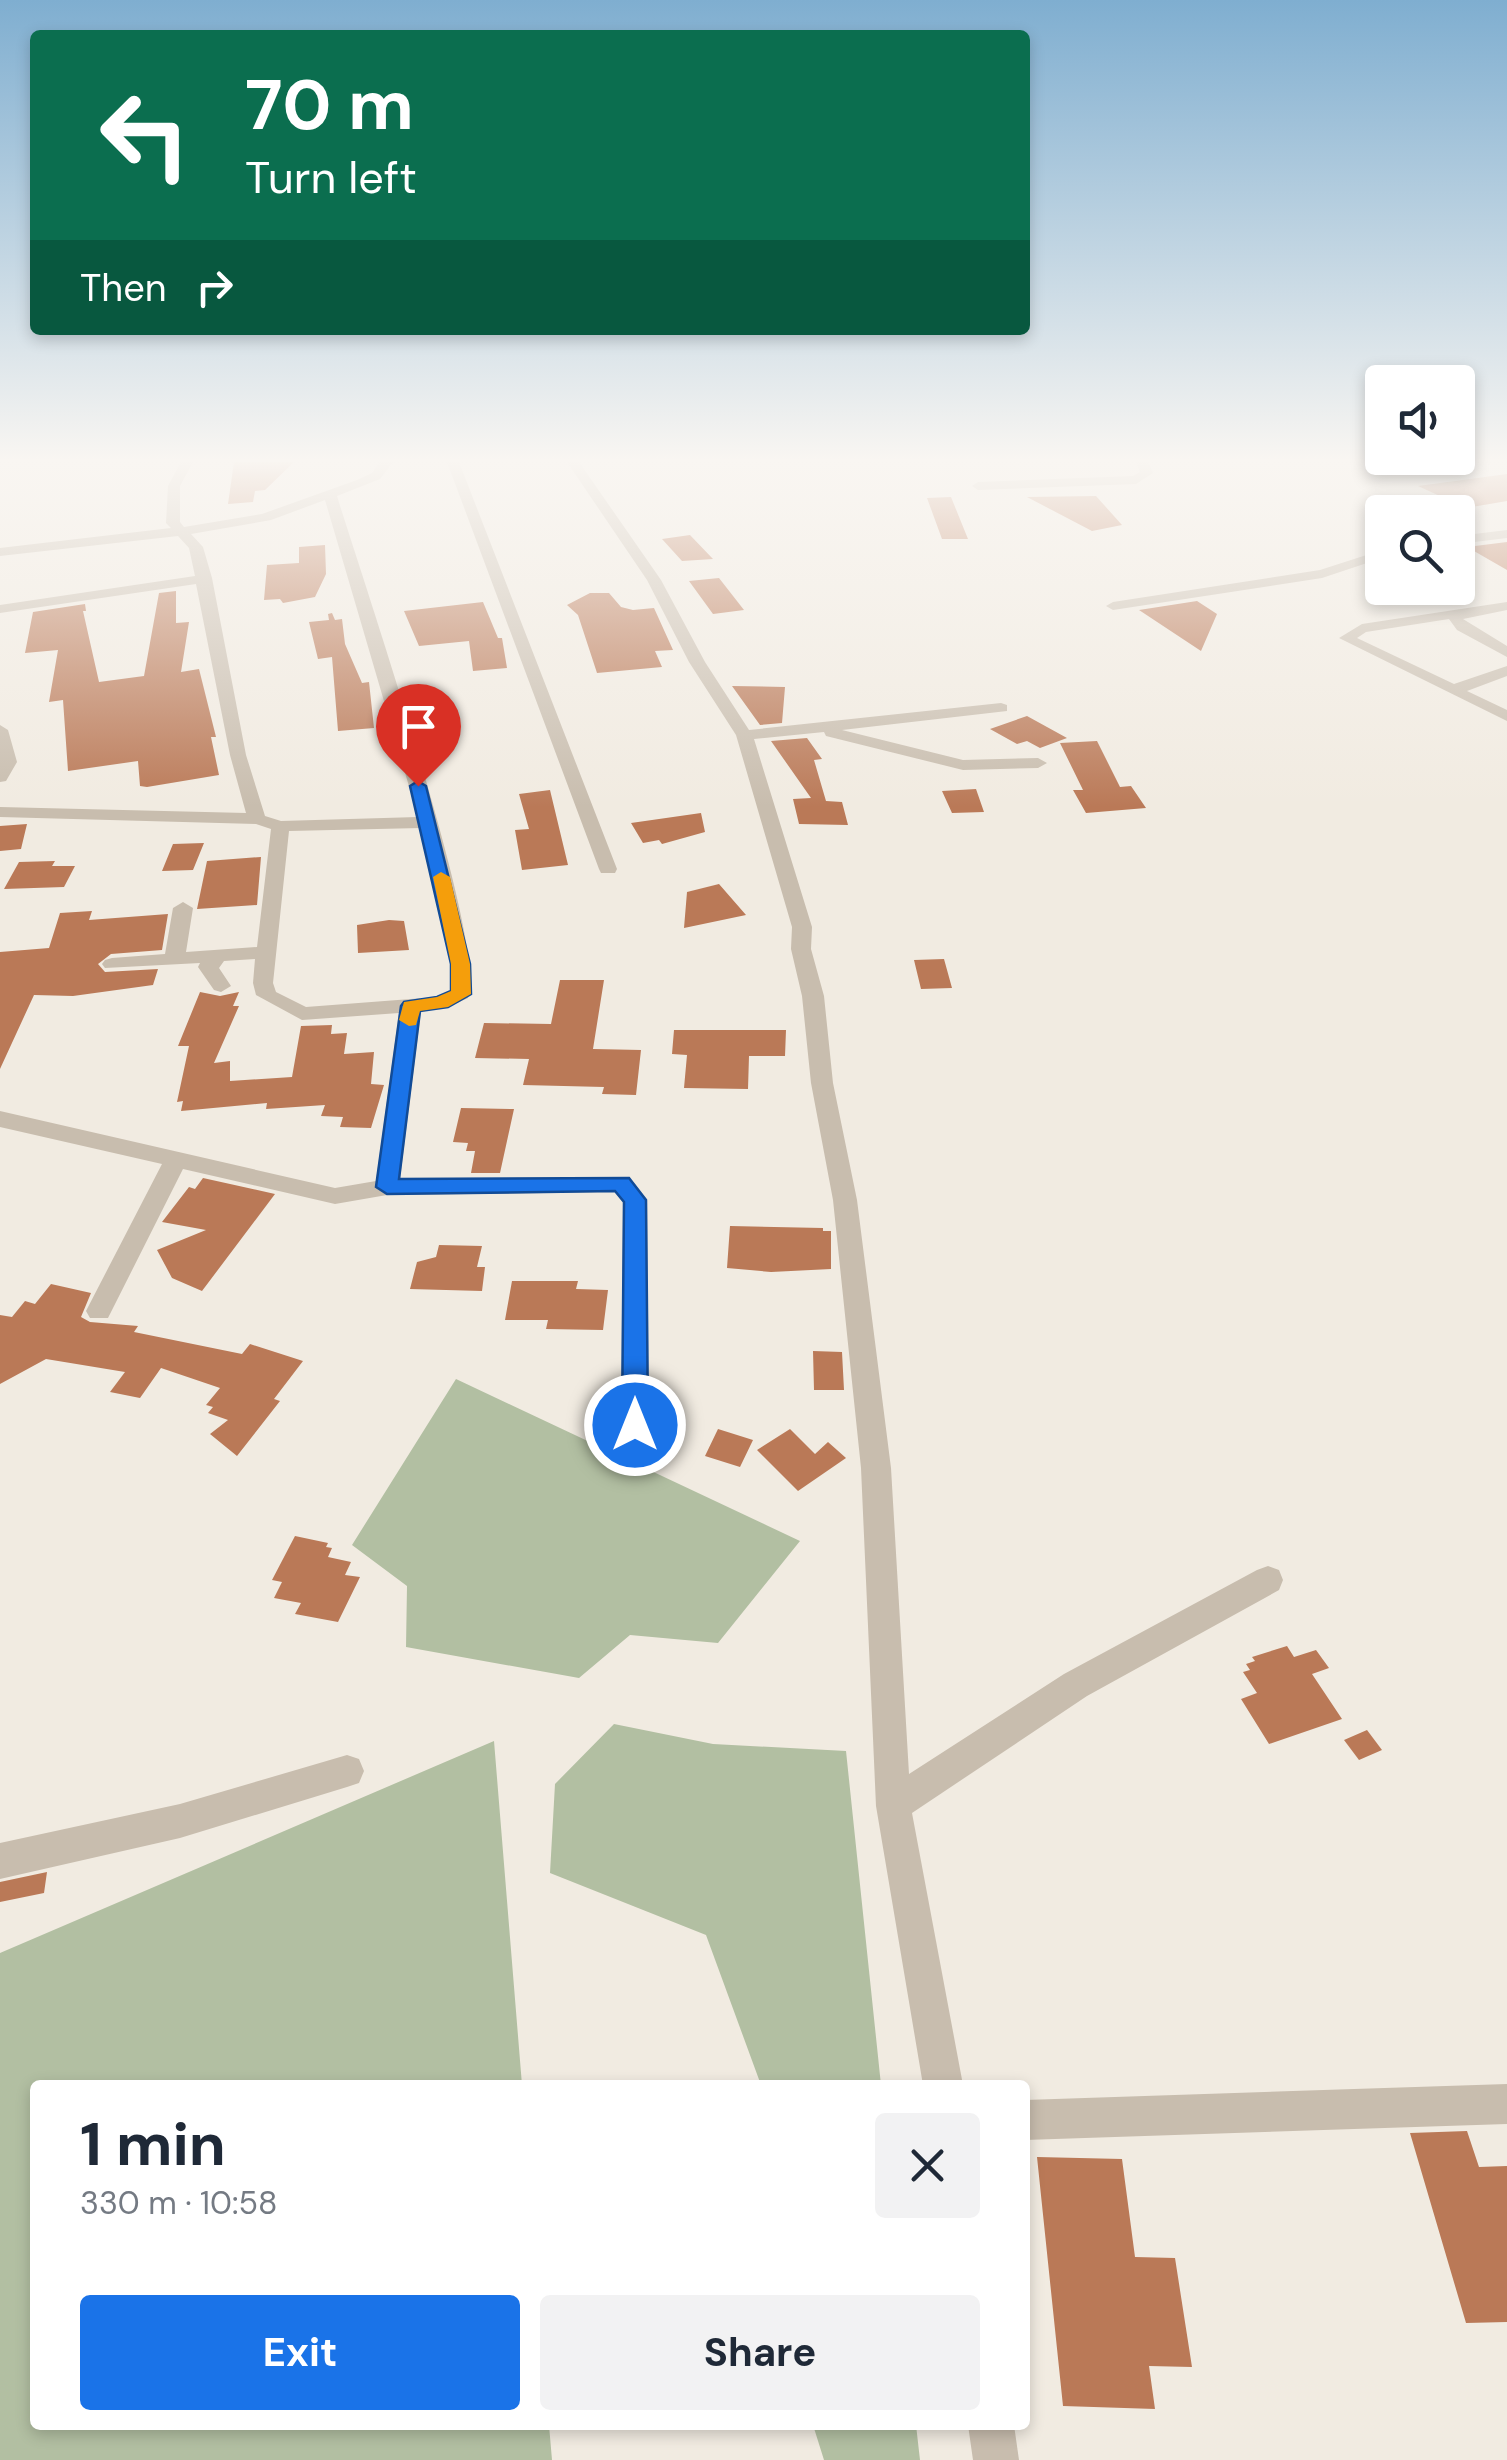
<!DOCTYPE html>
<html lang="en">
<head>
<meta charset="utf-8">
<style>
	body { margin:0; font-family:"DM Sans",sans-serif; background:#f2f2f3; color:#1f2937; height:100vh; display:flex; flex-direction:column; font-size:38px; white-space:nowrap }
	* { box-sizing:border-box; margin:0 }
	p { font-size:32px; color:#747a83 }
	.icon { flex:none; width:55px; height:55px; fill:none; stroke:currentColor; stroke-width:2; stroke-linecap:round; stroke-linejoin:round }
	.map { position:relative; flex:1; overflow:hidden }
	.side { position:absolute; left:30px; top:2080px; width:1000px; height:350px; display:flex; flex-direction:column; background:#fff; border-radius:10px; box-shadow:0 5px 15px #0003 }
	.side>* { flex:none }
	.top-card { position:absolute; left:30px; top:30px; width:1000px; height:305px; border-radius:10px; box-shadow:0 5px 15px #0003; background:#0b6e4f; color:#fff; overflow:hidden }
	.tools { position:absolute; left:1365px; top:365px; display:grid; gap:20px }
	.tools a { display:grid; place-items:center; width:110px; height:110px; border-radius:10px; background:#fff; box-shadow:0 5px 15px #0003; font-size:50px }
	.pin { position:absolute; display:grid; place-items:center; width:85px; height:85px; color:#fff; margin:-102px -42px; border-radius:50% 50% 50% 0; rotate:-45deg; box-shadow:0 0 10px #0007 }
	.pin .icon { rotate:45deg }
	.me { position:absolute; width:110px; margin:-55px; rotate:0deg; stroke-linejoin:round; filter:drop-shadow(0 0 8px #0008) }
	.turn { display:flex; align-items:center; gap:35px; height:210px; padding:0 50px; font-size:45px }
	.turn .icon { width:130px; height:130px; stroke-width:2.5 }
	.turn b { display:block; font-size:70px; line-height:85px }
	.then { display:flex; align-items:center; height:95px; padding:0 50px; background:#0003; gap:20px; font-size:38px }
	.round { display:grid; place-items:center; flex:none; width:105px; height:105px; border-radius:10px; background:#f2f2f3 }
	.summary { display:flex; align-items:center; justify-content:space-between; height:170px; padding:0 50px }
	h1 { font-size:60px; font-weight:700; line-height:75px }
	.cta { display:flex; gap:20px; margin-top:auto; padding:20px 50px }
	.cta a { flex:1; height:115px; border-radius:10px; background:#1a73e8; color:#fff; font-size:40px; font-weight:700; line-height:115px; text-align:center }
	.cta a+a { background:#f2f2f3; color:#1f2937 }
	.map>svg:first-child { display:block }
	.green { fill:#b2bfa2 }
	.building { fill:#ba7957 }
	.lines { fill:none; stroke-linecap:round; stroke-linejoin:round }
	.minor { fill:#c8bdae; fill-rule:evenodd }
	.route { fill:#1a73e8; stroke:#114b97; stroke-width:2.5 }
	.slow { fill:#f59e0b }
</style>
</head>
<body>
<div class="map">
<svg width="1507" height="2460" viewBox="0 0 1507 2460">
	<rect width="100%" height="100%" fill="#f1ebe1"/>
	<path class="green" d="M456,1379l344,162 -82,102 -88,-8 -51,43 -173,-31 1,-61 -55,-41z
		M614,1724l99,20 133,7 35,334h-120l-55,-150 -156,-62 5,-89z
		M494,1741l28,344h-487v340h514l3,35h-552v-507z
		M813,2425h103l4,35h-96z"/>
	<path class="building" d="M234,462h60l-29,28 -10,1 -2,11 -25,2z
		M1507,474v27l-41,7 -48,-22z
		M1096,496l26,29 -30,6 -65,-34z
		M951,497l17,42h-26l-15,-41z
		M690,535l23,24 -31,2 -20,-22z
		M1507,542v28l-40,-23z
		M325,545l1,29 -11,23 -32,6 -3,-4 -16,1 3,-35 32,-2v-16z
		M719,578l25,32 -31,4 -24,-33z
		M176,591v32l13,-1 -8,50 18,-3 17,68h-5l8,38 -72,12 -7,-1 -2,-25 -70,10 -5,-71 -14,2 9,-52 -33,3 8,-41 52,-8 1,7h-3l16,71 45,-6 15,-83z
		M590,593h19l12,14 12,3 21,-2 19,42 -18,1 7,16 -65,6 -19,-58 -11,-10z
		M1197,601l20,13 -16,37 -62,-41z
		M483,602l15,36h4l5,30 -34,3 -4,-30 -50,5 -15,-35z
		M332,613l3,7 7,-1 3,25 17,39 7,-1 5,46 -36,3 -6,-74 -14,2 -9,-37 20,-2 -1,-6z
		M732,686l53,1 -3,36 -22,2z
		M1027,716l40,22 -27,10 -13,-7 -10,3 -27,-15z
		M807,738l15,21 -8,1 12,41 16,1 6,23 -49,-1 -6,-25 18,-1 -40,-57z
		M1097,741l23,46 11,-1 15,22 -60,5 -13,-23h10l-23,-47z
		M976,789l8,23 -32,1 -10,-22z
		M550,790l18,75 -46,5 -7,-40 14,-1 -10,-35z
		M701,813l4,19 -43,12 -3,-4 -16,3 -12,-20z
		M27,824l-6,25 -21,2v-25z
		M204,843l-11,27 -31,1 11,-27z
		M261,857l-4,48 -60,4 10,-48z
		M55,861l-3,5h23l-11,21 -60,2 15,-27z
		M719,884l27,31 -62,13 3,-36z
		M92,911l-3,9 79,-6 -6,36 -51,4 -13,10 7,8 53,-3 -5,16 -80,11 -39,-1 -34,74v-117l49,-4 11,-35z
		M389,920l15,1 5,29 -51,3 -1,-28z
		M944,959l8,29 -31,1 -7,-29z
		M560,980h44l-11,69 48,1 -5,45 -34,-1 2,-7 -81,-2 6,-26 -54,-1 9,-35 67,1z
		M200,992l20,4 19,-4 -6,14h6l-25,57 16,-2v20l62,-4 9,-51 31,-1 -1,9 16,-1 -3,21 30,-2 -3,32 13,1 -13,43 -31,-1 3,-10 -22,-1 4,-11 -59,4 1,-6 -86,8 2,-10 -6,1 12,-56h-11z
		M674,1030h112l-1,26h-36l-1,33 -64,-1 3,-33 -15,-1z
		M461,1108l53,1 -14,64h-29l4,-22h-9l2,-8 -15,-1z
		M203,1178l72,16 -73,97 -30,-13 -15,-28 49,-20 -44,-8 27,-35 6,2z
		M730,1226l93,2v3h8v38l-60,3 -44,-4z
		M439,1245l43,1 -5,21h8l-3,24 -72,-2 7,-27 19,-5z
		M512,1281h66l-2,8 32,1 -5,40 -57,-1 2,-9h-43z
		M51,1284l40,9 -10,24 9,5 48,4 -4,6 108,22 8,-10 53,17 -29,38 6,2 -43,55 -27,-22 18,-14 -20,-7 5,-6 -7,-2 14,-17 -59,-20 -21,30 -30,-6 15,-20 -79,-13 -46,25v-69l12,2 13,-16 10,3z
		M813,1351l29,1 2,38h-30z
		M718,1429l35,11 -13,27 -35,-11z
		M790,1429l25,25 13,-12 18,16 -48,33 -41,-41z
		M295,1536l33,7 -2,4 6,1 -4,9 23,5 -6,13 15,2 -22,45 -43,-8 6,-11 -27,-5 8,-16 -10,-2z
		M1287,1646l7,11 22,-7 13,18 -17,6 30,45 -73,25 -28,-45 16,-6 -14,-21 7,-2 -4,-6 9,-3 -3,-4z
		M1367,1730l15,20 -23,10 -15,-20z
		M47,1872l-3,21 -44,9v-20z
		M1467,2131l12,36 28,-1v156l-41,1 -56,-190z
		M1037,2157l85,2 13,98 40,1 17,109 -43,-1 6,43 -92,-3z"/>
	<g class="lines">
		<path class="minor" d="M181,462h12l-13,24v36l4,5 78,-13 95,-34 15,-7 8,-11h13l-13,17 -43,17c22,72 153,456 131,502l-20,9 -27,4 -21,168 230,-1 17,22 2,225 -4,8 -10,3 -10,-3 -4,-8 2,-223 -8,-10 -228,3 -52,9 -152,-35 -75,149h-18l-4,-7 76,-147 -162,-37v-16l335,77 41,-7 23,-168 -97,7 -46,-25 -3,-12 2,-24 -31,2 -5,7 12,18 -10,6 -7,-2 -16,-23 2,-4 -95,5 -3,-4 3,-4 7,-2 53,-4 8,-46 10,-6 10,6 -7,44 71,-5 14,-118 -15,-5 -256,-7v-10l246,6 -16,-58 -34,-171 -196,29v-8l195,-29 -6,-28 -11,-12 -178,20v-8l171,-20 -5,-5 2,-37zM325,500l93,317 -137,4 -16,-5 -19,-61 -34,-177 -9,-31 -12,-13 80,-14zM421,828l30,136v27l-14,6 -131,10 -30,-15 -3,-9 16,-152z
			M447,462h12l158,407 -2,4h-14l-2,-4z
			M567,462h12l82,118 44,82 44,68 252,-27 6,2v6l-165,19 121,30 75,-2 9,5 -9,5 -75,2 -137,-34 -2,-4 -70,7 58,188 -1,22 13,47 9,87 24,117 34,268 18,306 155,-100 193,-104 11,-4 11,4 4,10 -4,10 -16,9 -176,97 -175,117 51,272h-40l-47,-279 -15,-338 -28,-268 -22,-117 -9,-87 -11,-47 1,-22 -56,-192 -47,-73 -42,-82z
			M1136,462h12l5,11 -17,11 -158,6 -6,-4 6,-4 155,-6 7,-4z
			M1507,530v8l-49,6v-8z
			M1382,550v8l-60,20 -209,32 -7,-4 7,-4 207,-32z
			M1507,602v8l-44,9 44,27v11l-50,-27 -8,-11 -83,13 -9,6 97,46 53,-18v10l-40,15 40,19v11l-168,-83 23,-14z
			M0,725l8,5 9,32 -11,19 -6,1z
			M347,1755l12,4 5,12 -5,12 -12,4 -167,51 -180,41v-36l180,-39z
			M1507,2084v40l-482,16v-40z
			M968,2425h46l5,35h-46z"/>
	</g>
	<linearGradient id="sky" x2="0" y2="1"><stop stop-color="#7faed0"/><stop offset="0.57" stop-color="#f9f6f2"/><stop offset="1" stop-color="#f9f6f2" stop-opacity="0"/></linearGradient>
	<rect width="1507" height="807" fill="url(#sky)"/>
	<path class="route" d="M418,781l8,5 44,178 1,30 -23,13 -28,4 -21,168 230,-1 17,22 2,225 -4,7 -9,3 -9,-3 -4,-7 2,-223 -9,-11 -228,3 -11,-7 25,-181 3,-4 33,-5 14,-6v-27l-41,-178z"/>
	<path class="slow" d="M441,872l9,5 20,87 1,30 -23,13 -28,4 -4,14 -7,1 -10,-6 5,-18 33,-5 14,-6v-27l-18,-87z"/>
</svg>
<div class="tools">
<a><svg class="icon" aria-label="sound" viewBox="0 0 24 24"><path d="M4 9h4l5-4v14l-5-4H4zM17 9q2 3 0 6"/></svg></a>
<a><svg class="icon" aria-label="search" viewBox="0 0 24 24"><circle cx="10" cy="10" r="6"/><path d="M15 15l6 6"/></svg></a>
</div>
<div class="pin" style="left:418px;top:786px;background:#d93025"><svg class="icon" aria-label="arrive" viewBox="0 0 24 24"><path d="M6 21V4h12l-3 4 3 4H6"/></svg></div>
<svg class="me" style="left:635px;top:1425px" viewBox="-20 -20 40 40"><circle r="17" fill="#1a73e8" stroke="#fff" stroke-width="3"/><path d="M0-11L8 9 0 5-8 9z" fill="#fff"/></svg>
<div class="top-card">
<div class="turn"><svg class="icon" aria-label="left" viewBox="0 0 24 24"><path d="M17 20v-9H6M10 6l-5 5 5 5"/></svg><div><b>70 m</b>Turn left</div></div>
<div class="then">Then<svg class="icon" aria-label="right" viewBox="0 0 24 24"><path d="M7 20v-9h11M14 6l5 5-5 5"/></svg></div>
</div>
<section class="side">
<div class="summary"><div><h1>1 min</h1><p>330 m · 10:58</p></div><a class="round"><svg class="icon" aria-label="close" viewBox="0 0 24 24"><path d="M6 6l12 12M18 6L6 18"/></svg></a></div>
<div class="cta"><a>Exit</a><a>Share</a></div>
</section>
</div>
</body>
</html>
